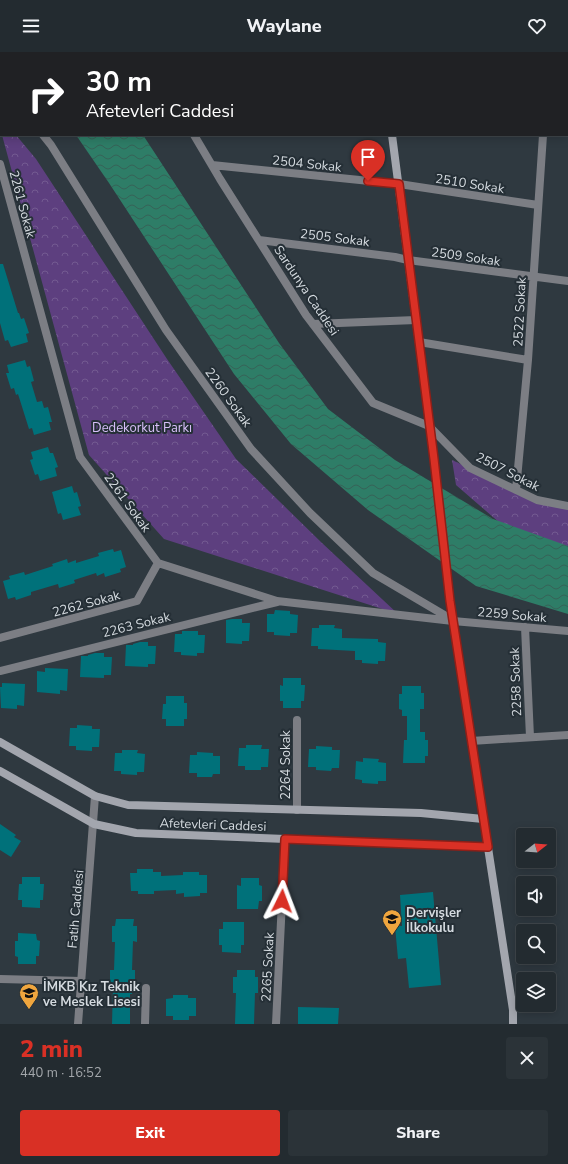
<!DOCTYPE html>
<html lang="en">
<head>
<meta charset="utf-8">
<style>
	body { margin:0; font-family:"Nunito Sans",sans-serif; background:#2b3338; color:#f1f3f6; height:100vh; display:flex; flex-direction:column; font-size:15px; white-space:nowrap }
	* { box-sizing:border-box; margin:0 }
	p { font-size:13px; color:#a3a7ab }
	.icon { flex:none; width:22px; height:22px; fill:none; stroke:currentColor; stroke-width:2; stroke-linecap:round; stroke-linejoin:round }
	.map { position:relative; height:972px; overflow:hidden }
	.details { display:flex; flex-direction:column; background:#232b30; flex:1 }
	.details>* { flex:none }
	.top-card { position:absolute; left:0px; top:0px; width:568px; height:84px; box-shadow:0 2px 10px #0003,0 0 0 1px #40474c; background:#202124; color:#fff; overflow:hidden }
	.needle { width:26px; rotate:73deg }
	.fabs { position:absolute; left:516px; top:776px; display:grid; gap:8px }
	.fabs a { display:grid; place-items:center; width:40px; height:40px; border-radius:4px; background:#232b30; box-shadow:0 2px 10px #0003,0 0 0 1px #40474c; font-size:20px }
	.pin { position:absolute; display:grid; place-items:center; width:34px; height:34px; color:#fff; margin:-41px -17px; border-radius:50% 50% 50% 0; rotate:-45deg; box-shadow:0 0 4px #0007 }
	.pin .icon { rotate:45deg }
	.me { position:absolute; width:44px; margin:-22px; rotate:3deg; stroke-linejoin:round; filter:drop-shadow(0 0 3px #0008) }
	.turn { display:flex; align-items:center; gap:14px; height:84px; padding:0 20px; font-size:18px }
	.turn .icon { width:52px; height:52px; stroke-width:2.5 }
	.turn b { display:block; font-size:28px; line-height:34px }
	.round { display:grid; place-items:center; flex:none; width:42px; height:42px; border-radius:4px; background:#2b3338 }
	.head { display:flex; align-items:center; justify-content:space-between; height:68px; padding:0 20px }
	h1 { font-size:24px; font-weight:800; line-height:30px; color:#d93025 }
	.primary-button { display:flex; gap:8px; margin-top:auto; padding:8px 20px }
	.primary-button a { flex:1; height:46px; border-radius:4px; background:#d93025; color:#fff; font-size:16px; font-weight:800; line-height:46px; text-align:center }
	.primary-button a+a { background:#2b3338; color:#f1f3f6 }
	header { display:flex; justify-content:space-between; align-items:center; height:52px; padding:0 20px; background:#232b30; font-size:18px; font-weight:800 }
	.map>svg:first-child { display:block }
	.park { fill:url(#park-crowns) }
	.water { fill:url(#water-waves) }
	.building { fill:#00717a }
	.lines { fill:none; stroke-linecap:round; stroke-linejoin:round }
	.minor { stroke:#7c7e84; stroke-width:8 }
	.tertiary { stroke:#7c7e84; stroke-width:8 }
	.secondary { stroke:#a3a6ae; stroke-width:8 }
	.route-casing { stroke:#8d1f18; stroke-width:10 }
	.route { stroke:#d93025; stroke-width:7 }
	.labels { text-anchor:middle; stroke-width:4; stroke-linejoin:round; paint-order:stroke }
	.street-label { font-size:13px; fill:#d5dbe0; stroke:#252f36 }
	.park-label { font-size:13px; fill:#d7bff8; stroke:#252f36 }
	.poi-label { font-size:13px; font-weight:bold; fill:#d5dbe0; stroke:#252f36; text-anchor:start }
</style>
</head>
<body>
<header><svg class="icon" aria-label="menu" viewBox="0 0 24 24"><path d="M4 6h16M4 12h16M4 18h16"/></svg>Waylane<svg class="icon" aria-label="heart" viewBox="0 0 24 24"><path d="M12 20l-8-8c-3-5 5-10 8-4 3-6 11-1 8 4z"/></svg></header>
<div class="map">
<svg width="568" height="972" viewBox="0 0 568 972">
	<defs>
		<pattern id="park-crowns" width="20" height="18" patternUnits="userSpaceOnUse"><rect width="20" height="18" fill="#5d3f7f"/><path d="M2 6a3 3 0 1 1 6 0M12 15a3 3 0 1 1 6 0" fill="none" stroke="#735a91"/></pattern>
		<pattern id="water-waves" width="16" height="10" patternUnits="userSpaceOnUse"><rect width="16" height="10" fill="#2e7d67"/><path d="M0 5q4-4 8 0t8 0" fill="none" stroke="#366257"/></pattern>
	</defs>
	<rect width="100%" height="100%" fill="#2f3940"/>
	<path class="park" d="M2,83h14l20,24 131,200 69,100 86,84 76,71 -234,-75 -75,-84z
		M452,408l77,36 39,7v49l-52,-15 -60,-52z"/>
	<path class="water" d="M76,83h67l136,208 49,66 67,51 98,59 75,27v68l-92,-28 -108,-76 -77,-66 -57,-70 -125,-191z"/>
	<path class="building" d="M0,212h3l15,49h1l2,6 3,-1 5,15 -3,1 2,8 -17,5 -3,-7 -3,1 -5,-18z
		M25,308l2,7 3,-1 4,15 -3,1 6,20 5,-1 2,7 4,-1 4,15h-3l2,8 -17,5 -2,-7 -3,1 -11,-35 -2,1 -2,-7 -3,1 -5,-16h3l-2,-8z
		M48,395l2,6h3l5,14 -3,1 2,8 -17,5 -2,-7 -3,1 -5,-15 3,-1 -2,-7z
		M72,434l2,7 3,-1 4,14 -3,1 3,8 -18,5 -2,-7 -3,1 -6,-22z
		M113,497l1,3 7,-2 5,17 -6,2 1,3 -16,5 -1,-4 -7,3 -1,-3 -22,7 1,3 -16,5 -1,-4 -27,8v3l-15,5 -1,-3 -7,2 -5,-18 7,-2 -1,-3 15,-4 1,3 28,-9 -1,-2 15,-5 1,4 8,-3v3l23,-7 -1,-3z
		M275,558l15,1v3l8,1 -1,18h-7v3l-16,-1v-3h-7v-18h7z
		M232,567h10v4h8l-1,18h-7v3l-16,-1v-23z
		M319,573h16l-1,3 8,1v9l36,1v3l8,1 -1,18h-7v3l-16,-1v-3h-7v-9l-37,-2v-3h-7l1,-18h7z
		M182,579h16v4h7l-1,18h-7v3l-16,-1v-3h-7l1,-18h7z
		M140,590h8v4h8l-1,18h-7v3l-23,-1 1,-21h7v-1z
		M95,601h9v4h8l-1,18h-7v3l-24,-1 1,-21h7v-1z
		M45,616l23,1 -1,22 -7,-1v4l-23,-2v-21l8,1z
		M283,626h18v7h4l-1,16h-3v7h-18v-7h-3v-16l3,1z
		M2,631l23,1 -1,22 -7,-1v4l-16,-1 -1,-21h2z
		M402,634h19v7h3v16h-4v23h5v8h3v16h-3v7h-22l1,-23h3v-24h-5v-6l-3,-1v-15h3z
		M166,644h18v7h3v16h-3v7h-18v-7h-4l1,-15h3z
		M77,673l15,1v3h8l-1,18h-7v4l-16,-1v-4h-7l1,-18h7z
		M246,693h16l-1,4h8l-1,18h-7v3h-16v-4h-7l1,-18h7z
		M316,694l16,1v3h8l-1,18h-7l-1,3 -15,-1v-3h-8l1,-18h7z
		M122,698h16l-1,3 8,1 -1,18h-7v3l-16,-1v-3h-7l1,-18h7z
		M197,700l16,1v3h7v18h-7l-1,3h-15v-4h-8l1,-18h7z
		M363,706l16,1 -1,3 8,1v18h-8v3l-16,-1v-3l-7,-1 1,-18 7,1z
		M0,772l16,11 -2,2 7,4 -10,16 -11,-7z
		M137,817h16v3h8v4l22,-1v-3h16v3h8v18h-7v3l-16,1v-4l-8,1v-4l-22,1v3h-16v-3h-7l-1,-18h7z
		M22,825h18v7h4l-1,16h-3v8l-18,-1v-7h-4l1,-16h3z
		M241,826h18v7l3,1v15h-3l-1,8h-21v-24l4,1z
		M433,840l8,93 -32,3 -3,-30 -8,1 -3,-33h7l-2,-31z
		M116,867h18l-1,7h4v16l-4,-1 -1,29h3v16h-3v8h-2v30h-18l1,-38h-3v-16h4l1,-28h-3v-16h3z
		M223,870h21v23h-3v8l-19,-1v-7h-3v-16h4z
		M18,881l18,1 1,6 3,1 -1,15h-3v8h-18v-7l-3,-1v-15h3z
		M237,918h18v7h3v16h-3l-1,31h-19l1,-31h-3v-16h4z
		M173,943h15v3h8v18h-7v4h-16v-4h-7v-17l7,-1z
		M298,955l41,1 -1,16h-40z"/>
	<g class="lines">
		<path class="minor" d="M145,0l1,1
			M553,1v-1
			M0,33l1,1
			M43,83l8,10 115,185 85,119 59,64 63,60 78,46
			M194,83l26,44 86,136 67,88 56,23 41,42 67,32 31,6
			M0,112l80,293 78,106 119,38 176,20 115,10
			M212,113l187,19 139,21
			M259,188l136,17 13,3 160,21
			M313,272l103,-4
			M419,290l109,18
			M516,438l12,-130 15,-225
			M525,575l5,110
			M0,586l137,-37 21,-38
			M0,619l277,-69
			M297,668v90
			M471,689l97,-6
			M0,927l81,2
			M145,972l1,-36
			M276,972l9,-185"/>
		<path class="tertiary" d="M78,972l17,-228"/>
		<path class="secondary" d="M382,0v1
			M392,83l42,324 16,142 63,409v14
			M0,690l95,54 33,9 293,8 62,6
			M0,719l94,53 42,9 352,14"/>
	</g>
	<g class="lines">
		<defs>
			<path id="route" d="M282,849l3,-62 203,8 -38,-246 -16,-142 -35,-275 -31,-3"/>
		</defs>
		<use href="#route" class="route-casing"/>
		<use href="#route" class="route"/>
	</g>
	<defs>
		<symbol id="school-pin" viewBox="-11 -11 22 30"><path d="M0 17L-7.5 6A9.5 9.5 0 1 1 7.5 6Z" fill="#f0a63e" stroke="#252f36"/><path d="M0-5L7-2L0 1L-7-2ZM-4 1L0 2.5L4 1V4Q0 6-4 4Z" fill="#111"/></symbol>
	</defs>
	<g fill-rule="evenodd">
		<use href="#school-pin" x="381" y="856" width="22" height="30"/>
		<use href="#school-pin" x="18" y="930" width="22" height="30"/>
	</g>
	<g class="labels">
		<g class="street-label">
			<text transform="translate(307 111) rotate(6)" y="5">2504 Sokak</text>
			<text transform="translate(470 131) rotate(9)" y="5">2510 Sokak</text>
			<text transform="translate(23 152) rotate(75)" y="5">2261 Sokak</text>
			<text transform="translate(335 185) rotate(7)" y="5">2505 Sokak</text>
			<text transform="translate(466 204) rotate(8)" y="5">2509 Sokak</text>
			<text transform="translate(307 238) rotate(56)" y="5">Sardunya Caddesi</text>
			<text transform="translate(519 260) rotate(-87)" y="5">2522 Sokak</text>
			<text transform="translate(229 345) rotate(54)" y="5">2260 Sokak</text>
			<text transform="translate(508 419) rotate(27)" y="5">2507 Sokak</text>
			<text transform="translate(128 450) rotate(54)" y="5">2261 Sokak</text>
			<text transform="translate(86 551) rotate(-15)" y="5">2262 Sokak</text>
			<text transform="translate(512 562) rotate(5)" y="5">2259 Sokak</text>
			<text transform="translate(136 572) rotate(-14)" y="5">2263 Sokak</text>
			<text transform="translate(515 630) rotate(-92)" y="5">2258 Sokak</text>
			<text transform="translate(285 713) rotate(-90)" y="5">2264 Sokak</text>
			<text transform="translate(213 772) rotate(2)" y="5">Afetevleri Caddesi</text>
			<text transform="translate(75 857) rotate(-85)" y="5">Fatih Caddesi</text>
			<text transform="translate(267 915) rotate(-87)" y="5">2265 Sokak</text>
		</g>
		<g class="park-label">
			<text x="142" y="380">Dedekorkut Parkı</text>
		</g>
		<g class="poi-label">
			<text x="406" y="865">Dervişler<tspan x="406" dy="15">İlkokulu</tspan></text>
			<text x="43" y="939">İMKB Kız Teknik<tspan x="43" dy="15">ve Meslek Lisesi</tspan></text>
		</g>
	</g>
</svg>
<div class="fabs">
<a><svg class="needle" viewBox="-14 -14 28 28"><path d="M0-13l5 13h-10z" fill="#e53935"/><path d="M0 13l5-13h-10z" fill="#a3a7ab"/></svg></a>
<a><svg class="icon" aria-label="sound" viewBox="0 0 24 24"><path d="M4 9h4l5-4v14l-5-4H4zM17 9q2 3 0 6"/></svg></a>
<a><svg class="icon" aria-label="search" viewBox="0 0 24 24"><circle cx="10" cy="10" r="6"/><path d="M15 15l6 6"/></svg></a>
<a><svg class="icon" aria-label="layers" viewBox="0 0 24 24"><path d="M12 4l9 5-9 5-9-5zM3 14l9 5 9-5"/></svg></a>
</div>
<div class="pin" style="left:368px;top:129px;background:#d93025"><svg class="icon" aria-label="arrive" viewBox="0 0 24 24"><path d="M6 21V4h12l-3 4 3 4H6"/></svg></div>
<svg class="me" style="left:282px;top:849px" viewBox="-20 -20 40 40"><path d="M0-17L14 15 0 8-14 15z" fill="#d93025" stroke="#fff" stroke-width="4"/></svg>
<div class="top-card">
<div class="turn"><svg class="icon" aria-label="right" viewBox="0 0 24 24"><path d="M7 20v-9h11M14 6l5 5-5 5"/></svg><div><b>30 m</b>Afetevleri Caddesi</div></div>
</div>
</div>
<section class="details">
<div class="head"><div><h1>2 min</h1><p>440 m · 16:52</p></div><a class="round"><svg class="icon" aria-label="close" viewBox="0 0 24 24"><path d="M6 6l12 12M18 6L6 18"/></svg></a></div>
<div class="primary-button"><a>Exit</a><a>Share</a></div>
</section>
</body>
</html>
